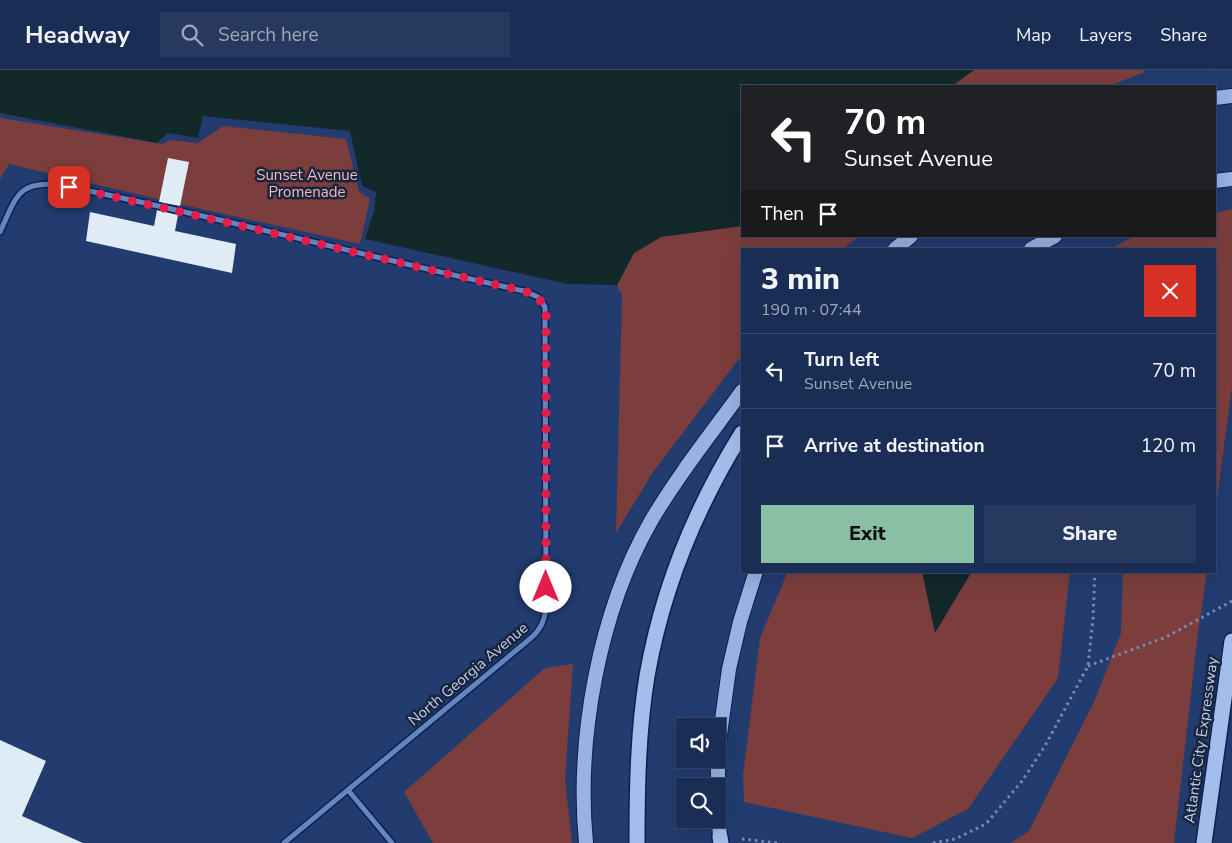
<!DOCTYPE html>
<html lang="en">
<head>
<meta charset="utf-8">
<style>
	body { margin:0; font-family:"Nunito Sans",sans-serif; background:#27395e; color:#f1f3f6; height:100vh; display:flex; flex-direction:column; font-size:19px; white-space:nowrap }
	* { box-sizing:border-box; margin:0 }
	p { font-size:16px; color:#9fa8b8 }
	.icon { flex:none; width:28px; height:28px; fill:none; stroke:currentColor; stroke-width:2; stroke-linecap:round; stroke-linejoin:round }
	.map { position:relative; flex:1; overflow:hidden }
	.details { position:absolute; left:741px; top:178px; width:475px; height:325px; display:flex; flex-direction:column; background:#1a2d54; border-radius:0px; box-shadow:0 5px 20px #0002,0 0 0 1px #38496b }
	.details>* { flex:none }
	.top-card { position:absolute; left:741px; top:15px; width:475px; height:152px; border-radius:0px; box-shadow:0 5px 20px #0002,0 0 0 1px #38496b; background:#202124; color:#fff; overflow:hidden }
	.buttons { position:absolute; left:676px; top:648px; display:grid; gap:10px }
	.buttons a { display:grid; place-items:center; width:50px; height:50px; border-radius:0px; background:#1a2d54; box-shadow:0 5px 20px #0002,0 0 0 1px #38496b; font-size:25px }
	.pin { position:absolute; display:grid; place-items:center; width:42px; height:42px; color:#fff; margin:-21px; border-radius:10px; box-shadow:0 2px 8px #0006 }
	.me { position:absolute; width:55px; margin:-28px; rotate:0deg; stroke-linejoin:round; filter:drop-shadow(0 0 4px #0008) }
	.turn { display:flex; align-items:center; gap:18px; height:105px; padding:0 20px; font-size:22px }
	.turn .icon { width:65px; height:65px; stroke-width:2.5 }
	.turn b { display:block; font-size:35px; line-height:42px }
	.then { display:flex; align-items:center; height:48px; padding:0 20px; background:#0003; gap:10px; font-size:19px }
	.round { display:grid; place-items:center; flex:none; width:52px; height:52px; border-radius:0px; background:#27395e }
	.summary { display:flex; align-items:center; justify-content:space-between; height:85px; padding:0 20px }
	h1 { font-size:30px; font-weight:800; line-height:38px }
	.cta { display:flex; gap:10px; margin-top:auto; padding:10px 20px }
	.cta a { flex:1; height:58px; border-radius:0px; background:#8abfa5; color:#111; font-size:20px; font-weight:800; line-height:58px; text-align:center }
	.cta a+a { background:#27395e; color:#f1f3f6 }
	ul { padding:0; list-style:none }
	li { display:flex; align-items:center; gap:15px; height:75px; padding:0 20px; border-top:1px solid #38496b }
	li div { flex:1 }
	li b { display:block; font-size:19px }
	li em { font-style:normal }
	header { display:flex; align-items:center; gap:30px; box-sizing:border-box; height:70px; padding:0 25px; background:#1a2d54; border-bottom:1px solid #38496b }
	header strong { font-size:24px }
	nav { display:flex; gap:28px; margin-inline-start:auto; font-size:18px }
	.search { width:350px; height:45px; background:#27395e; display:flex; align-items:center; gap:12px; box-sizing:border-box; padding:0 18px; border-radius:0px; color:#9fa8b8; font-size:19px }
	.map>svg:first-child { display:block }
	.green { fill:#7b3e3d }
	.water { fill:#122829 }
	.building { fill:#dfebf5 }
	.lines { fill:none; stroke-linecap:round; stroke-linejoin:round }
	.minor-casing { stroke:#0a2153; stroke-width:8 }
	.trunk-casing { stroke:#0a2153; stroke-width:16 }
	.motorway-casing { stroke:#0a2153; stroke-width:18 }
	.path { stroke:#758bb4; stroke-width:3; stroke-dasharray:2.5 4; stroke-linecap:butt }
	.minor { stroke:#6684be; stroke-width:5 }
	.trunk { stroke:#98b2e1; stroke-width:14 }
	.motorway { stroke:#a5bdea; stroke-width:15 }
	.route { stroke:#e11d48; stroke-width:9; stroke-dasharray:0 16.2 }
	.labels { text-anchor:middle; stroke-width:5; stroke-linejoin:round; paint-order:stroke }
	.park-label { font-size:15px; fill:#f5bbb7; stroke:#19253c }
	.street-label { font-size:15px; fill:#c1d2f2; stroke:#19253c }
</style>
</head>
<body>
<header>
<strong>Headway</strong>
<div class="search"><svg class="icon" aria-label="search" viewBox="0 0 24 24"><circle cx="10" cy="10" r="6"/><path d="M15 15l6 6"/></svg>Search here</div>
<nav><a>Map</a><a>Layers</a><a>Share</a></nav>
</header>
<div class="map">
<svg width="1232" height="773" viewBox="0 0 1232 773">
	<rect width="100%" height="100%" fill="#223c70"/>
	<path class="green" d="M974,0h168l3,2 -36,14h-157z
		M0,48l162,26 8,-4 28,3 25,-17 123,13 13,53 11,7 -10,45 -181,-40 -170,-40 -9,15z
		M1232,139v178l-17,126v-264h-105l25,-13h80v-23z
		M742,156v10h117l-17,13h-100v106l-89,117 -37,61 6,-238 -5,-10 17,-32 27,-16z
		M788,501h134l13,62 37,-62h98l-12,107 -90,131 -56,29 -168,-36 -1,-26 17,-138z
		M1123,501h84l-10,70 -23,202h-164l19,-12 65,-129 27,-69z
		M573,594l-8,115 7,64h-139l-29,-51 141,-124z"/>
	<path class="water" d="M0,0h974l-22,16h-210v140l-81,11 -27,16 -17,32 -49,-1 -203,-45 9,-28 2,-19 -14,-6 -12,-55 -147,-15 -5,22 -30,-5 -11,10 -157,-30z
		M922,501h50l-37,62z"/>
	<path class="building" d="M168,88l21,4 -9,44 -21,-4z
		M157,140l21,5 -3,16 61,13 -4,29 -146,-32 4,-29 64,14z
		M0,670l46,21 -24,55 61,27h-83z"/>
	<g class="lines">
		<defs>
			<path id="minor" d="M0,162c16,-34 17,-52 60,-47 155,31 309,72 464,106l14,6 7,10 1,299c-1,14 -5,23 -15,32l-247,205
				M348,720l44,53"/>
			<path id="trunk" d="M1215,28l17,-2
				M1215,111l17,-2
				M895,179l16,-13
				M1031,179l24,-13
				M718,734v-55l11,-80 11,-47 16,-51
				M718,740l2,27
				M586,773c-10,-104 13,-231 65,-322 27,-46 60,-87 91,-130"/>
			<path id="motorway" d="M720,767l1,6
				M637,773c0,-56 1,-112 10,-167 15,-86 49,-169 95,-243
				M1204,773l28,-202"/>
		</defs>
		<use href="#minor" class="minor-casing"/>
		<use href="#trunk" class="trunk-casing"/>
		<use href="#motorway" class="motorway-casing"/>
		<path class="path" d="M1088,596l78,-29 66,-36
			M742,769l36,4
			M933,773l22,-4 31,-15 36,-43 23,-35 43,-80 5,-47 2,-48"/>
		<use href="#minor" class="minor"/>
		<use href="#trunk" class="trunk"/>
		<use href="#motorway" class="motorway"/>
	</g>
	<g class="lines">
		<path class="route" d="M69,117c152,33 303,70 455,104 12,5 20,9 22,23v273"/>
	</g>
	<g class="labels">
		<g class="park-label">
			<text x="307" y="110">Sunset Avenue<tspan x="307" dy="17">Promenade</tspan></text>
		</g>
		<g class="street-label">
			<text transform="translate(468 604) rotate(-40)" y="5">North Georgia Avenue</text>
			<text transform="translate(1201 670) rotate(-82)" y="5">Atlantic City Expressway</text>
		</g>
	</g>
</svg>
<div class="buttons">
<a><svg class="icon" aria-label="sound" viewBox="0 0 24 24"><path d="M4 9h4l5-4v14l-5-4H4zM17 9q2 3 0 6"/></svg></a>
<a><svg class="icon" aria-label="search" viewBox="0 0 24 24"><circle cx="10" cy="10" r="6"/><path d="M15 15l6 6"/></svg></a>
</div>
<div class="pin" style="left:69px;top:117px;background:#d93025"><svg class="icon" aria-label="arrive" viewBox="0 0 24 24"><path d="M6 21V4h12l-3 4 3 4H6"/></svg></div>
<svg class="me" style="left:546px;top:517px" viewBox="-20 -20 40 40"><circle r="19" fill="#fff"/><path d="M0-13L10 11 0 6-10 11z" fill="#e11d48"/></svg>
<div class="top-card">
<div class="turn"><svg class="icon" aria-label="left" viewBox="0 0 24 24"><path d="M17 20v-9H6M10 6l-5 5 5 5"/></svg><div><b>70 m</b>Sunset Avenue</div></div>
<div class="then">Then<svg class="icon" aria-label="arrive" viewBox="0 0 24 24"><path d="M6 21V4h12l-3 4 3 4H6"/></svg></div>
</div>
<section class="details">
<div class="summary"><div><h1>3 min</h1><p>190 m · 07:44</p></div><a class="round" style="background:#d93025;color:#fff"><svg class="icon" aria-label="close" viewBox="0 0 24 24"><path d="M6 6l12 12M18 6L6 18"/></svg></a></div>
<ul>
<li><svg class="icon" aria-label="left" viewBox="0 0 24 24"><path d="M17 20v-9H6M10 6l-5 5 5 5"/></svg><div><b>Turn left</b><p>Sunset Avenue</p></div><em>70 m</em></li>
<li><svg class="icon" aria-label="arrive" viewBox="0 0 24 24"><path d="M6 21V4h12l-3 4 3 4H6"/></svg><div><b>Arrive at destination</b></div><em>120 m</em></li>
</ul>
<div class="cta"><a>Exit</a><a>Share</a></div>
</section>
</div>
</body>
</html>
